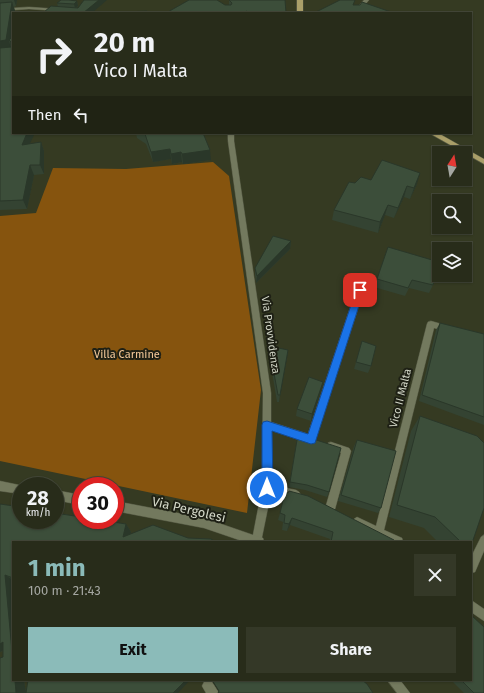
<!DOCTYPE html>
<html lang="en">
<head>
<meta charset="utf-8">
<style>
	body { margin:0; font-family:"Fira Sans",sans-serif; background:#343827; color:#f1f3f6; height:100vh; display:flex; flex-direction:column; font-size:15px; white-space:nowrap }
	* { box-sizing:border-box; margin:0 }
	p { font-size:13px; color:#a5a7a2 }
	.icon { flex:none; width:22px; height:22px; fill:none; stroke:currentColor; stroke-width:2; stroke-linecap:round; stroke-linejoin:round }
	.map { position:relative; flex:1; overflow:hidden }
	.sheet { position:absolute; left:12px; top:541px; width:460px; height:140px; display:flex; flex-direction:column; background:#282c1a; border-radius:0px; box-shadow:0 1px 3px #0004,0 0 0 1px #444839 }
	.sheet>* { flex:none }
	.guide { position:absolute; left:12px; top:12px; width:460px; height:122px; border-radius:0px; box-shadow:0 1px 3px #0004,0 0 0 1px #444839; background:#282c1a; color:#f1f3f6; overflow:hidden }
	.needle { width:26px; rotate:11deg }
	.fabs { position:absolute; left:432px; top:146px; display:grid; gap:8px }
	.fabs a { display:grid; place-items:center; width:40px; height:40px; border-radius:0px; background:#282c1a; box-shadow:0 1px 3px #0004,0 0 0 1px #444839; font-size:20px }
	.speed { position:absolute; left:12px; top:477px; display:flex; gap:8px; font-size:20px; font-weight:700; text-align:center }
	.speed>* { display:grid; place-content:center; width:52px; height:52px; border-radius:50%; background:#282c1a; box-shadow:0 1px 3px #0004,0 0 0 1px #444839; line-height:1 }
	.speed small { font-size:10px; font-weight:400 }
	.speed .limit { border:6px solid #d22; background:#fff; color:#111 }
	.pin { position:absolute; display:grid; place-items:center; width:34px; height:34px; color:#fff; margin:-17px; border-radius:8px; box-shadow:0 2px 6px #0006 }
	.me { position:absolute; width:44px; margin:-22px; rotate:0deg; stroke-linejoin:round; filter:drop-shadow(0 0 3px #0008) }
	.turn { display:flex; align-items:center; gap:14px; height:84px; padding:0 16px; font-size:18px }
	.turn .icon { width:52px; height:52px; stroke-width:2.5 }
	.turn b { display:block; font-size:28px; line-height:34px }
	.then { display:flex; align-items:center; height:38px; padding:0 16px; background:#0003; gap:8px; font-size:15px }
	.round { display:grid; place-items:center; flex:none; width:42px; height:42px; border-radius:0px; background:#343827 }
	.summary { display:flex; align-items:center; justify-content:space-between; height:68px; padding:0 16px }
	h1 { font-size:24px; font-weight:700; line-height:30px; color:#8bbbb9 }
	.button { display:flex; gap:8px; margin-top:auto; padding:8px 16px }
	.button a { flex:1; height:46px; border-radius:0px; background:#8bbbb9; color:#111; font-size:16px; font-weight:700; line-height:46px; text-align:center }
	.button a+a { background:#343827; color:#f1f3f6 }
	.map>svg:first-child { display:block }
	.green { fill:#86540e }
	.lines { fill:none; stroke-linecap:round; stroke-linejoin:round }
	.service-casing { stroke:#535742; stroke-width:1 }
	.pedestrian-casing { stroke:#535742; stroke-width:1 }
	.minor-casing { stroke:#535742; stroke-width:1 }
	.tertiary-casing { stroke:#535742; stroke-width:1 }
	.primary-casing { stroke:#535742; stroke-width:1 }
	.service { fill:#73795e; fill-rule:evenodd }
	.pedestrian { fill:#73795e; fill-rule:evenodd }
	.minor { fill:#73795e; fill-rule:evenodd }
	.tertiary { fill:#73795e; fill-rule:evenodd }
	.primary { fill:#aa9f69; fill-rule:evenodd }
	.wall { fill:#344332 }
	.shaded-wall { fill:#2a3729 }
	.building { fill:#3c4e3a; stroke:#2a3729 }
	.route { fill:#1a73e8; stroke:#114b97 }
	.labels { text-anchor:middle; stroke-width:4; stroke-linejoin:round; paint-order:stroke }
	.street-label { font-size:11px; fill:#d1d5c6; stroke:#1e2015 }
	.park-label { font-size:11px; fill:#f6ca9a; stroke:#1e2015 }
	.near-street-label { font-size:13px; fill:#d1d5c6; stroke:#1e2015 }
</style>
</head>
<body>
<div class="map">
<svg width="484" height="693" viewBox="0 0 484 693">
	<rect width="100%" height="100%" fill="#353a22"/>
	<path class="green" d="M213,162l16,14 32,214 -14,123 -247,-52v-245l36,-3 17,-45 73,1z"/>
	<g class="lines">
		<defs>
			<path id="service" d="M29,7l29,2 2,1 -2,1 -29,-2 -29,2v-2z"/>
			<path id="pedestrian" d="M208,680l4,2 7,11h-13l-4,-7 2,-4z"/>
			<path id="minor" d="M364,0h5l-11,13h-5z
				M228,133h6v8l37,252v29l37,12 48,-144 4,-3 4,3 -50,153 -3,1 -40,-14 1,55 24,5 3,2 2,3 -2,3 -3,2 -25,-7 -10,49h-8l-1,-2 10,-52 1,-95 -35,-252z
				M431,321l21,6 1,2 -1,2 -3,1 -15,-4 -50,202 18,8 1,4h-16l-33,-17 -2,-3 2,-3 3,-2 19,9 51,-202 1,-2z
				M331,442l18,6 2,3 -16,58 -2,3 -3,2 -3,-2 -2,-3 16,-56 -13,-4 -1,-3 1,-3z
				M484,535v16l-9,21 -4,1v-16l10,-20z
				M471,600l13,9v12l-13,-9z"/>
			<path id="tertiary" d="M0,481l24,5h-3v8l-21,-3z
				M55,490l26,5v10l-26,-5z
				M115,501l89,17 55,19 4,1 1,4h-19l-41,-14 -89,-17z
				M387,680h13l10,13h-13z"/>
			<path id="primary" d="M297,0h6v13h-6z
				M429,133h9l46,26v5z"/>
		</defs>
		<use href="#service" class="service-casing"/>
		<use href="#pedestrian" class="pedestrian-casing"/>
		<use href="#minor" class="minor-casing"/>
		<use href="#tertiary" class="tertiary-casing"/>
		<use href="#primary" class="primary-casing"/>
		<use href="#service" class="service"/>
		<use href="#pedestrian" class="pedestrian"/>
		<use href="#minor" class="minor"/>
		<use href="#tertiary" class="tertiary"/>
		<use href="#primary" class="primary"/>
	</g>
	<path class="wall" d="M0,0h17l-1,6 -2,1 1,4v2h-2v13l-2,12 2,95 17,11 11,-2 3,9v23l-10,1 -7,34 -27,1z
		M229,0l57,13h-120l59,-8h4z
		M77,1l1,5 -2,2 16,5 -34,-6 -1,-4z
		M136,133h69l-2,2 8,25 -28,4 -1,-2 -10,2 -1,-5 -18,3 -7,-18 -9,-6z
		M355,183l62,1 -7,15 -6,-2 -10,21 -9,-3 -7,18 -46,-13 2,-10z
		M291,241l-1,8 -34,34 -1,-8v-7z
		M388,247l45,38 -4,8 -20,-5 -4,8 -31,-9z
		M440,323l44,11v91l-65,-24 17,-71z
		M362,341l9,25 -3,7 -14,-4z
		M269,346l19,4 -9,52h-2l-8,-48z
		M323,382l-2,7 -10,32 -15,-5 1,-7z
		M420,416l51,126h-33l-14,-14 -35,-11 22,-86z
		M298,434l31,58 -2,5 -22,-7 -16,-3z
		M357,440l24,68 -3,5 -40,-12 16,-55z
		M0,504l126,20 5,8 -1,2 58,4 -175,4v138h11l2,13h-26l3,-36v-6l-3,1z
		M280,513l113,29h-64l1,-3 -40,-14 -3,6 -5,-1 1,-8 -5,-2z
		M451,680h20l13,13h-20z"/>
	<path class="shaded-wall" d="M14,0h3l-1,6z
		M99,0h8l-15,13h-9z
		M77,1l1,5 -3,2 -1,-4z
		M12,2l3,9v2h-2v13l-2,15 -2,-1 1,5v5l-10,1v-10z
		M27,133h8l-10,21 -3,-9z
		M41,142l3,9v23l-4,-9z
		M170,149l1,10 -18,3 -2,-10z
		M210,150l1,10 -28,4 -1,-10z
		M181,152l1,10 -10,2 -1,-10z
		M30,165l4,10 -7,34 -4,-9z
		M420,173l-3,11 -7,15 4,-11z
		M407,186l-3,11 -10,21 4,-10z
		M388,205l-3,10 -7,18 2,-11z
		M291,241l-1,8 -34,34 1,-7z
		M288,350l-1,8 -8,44 1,-7z
		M323,382l-2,7 -10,32 1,-7z
		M292,518l-2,7 -3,6 2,-7z
		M126,524l5,8 -3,10 -5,-5z
		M5,575l8,5v82l-1,-16 -12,6v-8z
		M15,680h9l2,13h-10z
		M186,680h4l-12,13h-5z"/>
	<path class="building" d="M61,0h8l8,1 -3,3 -17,-1z
		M84,0h15l-16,13h-40l8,-7 27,2z
		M189,0h28l8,5h6l1,-2 -3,-3h56l1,13h-37l-2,-2 -4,2h-77z
		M340,0h15l-2,5h7l2,-3 32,11h-80z
		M12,2l-6,38 -6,1v-38z
		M147,11l1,2h-22v-1z
		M13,36v97h14l-5,12 19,-3 -1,23h-10l-7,35 -23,1v-153l11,-1v-5l-2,-2z
		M144,133h59l7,17 -28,4 -1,-2 -10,2 -1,-5 -19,3 -6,-18z
		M382,160l38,13 -6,15 -7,-2 -9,22 -10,-3 -8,17 -46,-12 15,-28 6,1 6,-6 10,3z
		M273,236l18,5 -34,35 -2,-8z
		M388,247l51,15 -6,23 -21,-5 -4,8 -31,-9z
		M440,323l44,11v83l-62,-22z
		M362,341l14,5 -5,20 -15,-4z
		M269,346l19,4 -8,45h-2z
		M309,377l14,5 -11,32 -15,-5z
		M420,416l57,20 7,7v65l-13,38v-4h-10l-26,-25 -38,-12z
		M298,434l43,14 -12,44 -22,-7 -17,-3z
		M357,440l39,11 -15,57 -40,-13z
		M289,491l19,5 86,44 -1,2h-62l2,-10 -41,-14 -3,6 -5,-1 1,-8 -5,-2 5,-21 3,1z
		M0,504l21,3v13h34v-7l26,4v3h19l26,4 -3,13 30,-12 35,13 23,1 5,3h-203v36l-8,-3 8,87v18h2l1,13h-16v-35l3,-1v-15l-3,2z
		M471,615l13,12v66h-10l-13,-13h10z
		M28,680h158l-13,13h-147z
		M212,680h150l5,4 6,9h-155l1,-2z"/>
	<path class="route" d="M360,286l4,4 -49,153 -4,1 -39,-13 1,57 -2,3 -4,2 -4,-2 -1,-3v-63l1,-3 4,-1 41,13 48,-144z"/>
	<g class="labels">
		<g class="street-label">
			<text transform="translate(271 335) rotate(82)" y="4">Via Provvidenza</text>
			<text transform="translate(400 398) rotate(-76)" y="4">Vico II Malta</text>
		</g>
		<g class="park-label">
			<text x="127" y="358">Villa Carmine</text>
		</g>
		<g class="near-street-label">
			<text transform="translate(189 509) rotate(13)" y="5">Via Pergolesi</text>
		</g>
	</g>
</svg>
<div class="fabs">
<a><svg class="needle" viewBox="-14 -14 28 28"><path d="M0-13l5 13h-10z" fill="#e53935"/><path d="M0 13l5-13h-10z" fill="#a5a7a2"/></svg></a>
<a><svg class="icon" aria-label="search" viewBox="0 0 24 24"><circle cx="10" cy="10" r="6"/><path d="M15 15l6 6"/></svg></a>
<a><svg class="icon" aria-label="layers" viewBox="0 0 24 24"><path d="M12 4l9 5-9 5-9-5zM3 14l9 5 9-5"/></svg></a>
</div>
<div class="speed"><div>28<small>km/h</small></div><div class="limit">30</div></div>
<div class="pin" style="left:360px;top:290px;background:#d93025"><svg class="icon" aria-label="arrive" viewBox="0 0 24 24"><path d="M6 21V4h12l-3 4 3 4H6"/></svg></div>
<svg class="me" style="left:267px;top:488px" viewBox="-20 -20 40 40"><circle r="17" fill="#1a73e8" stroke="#fff" stroke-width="3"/><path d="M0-11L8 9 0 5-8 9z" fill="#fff"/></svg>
<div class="guide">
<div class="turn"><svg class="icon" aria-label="right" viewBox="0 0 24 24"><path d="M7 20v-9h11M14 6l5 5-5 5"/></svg><div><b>20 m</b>Vico I Malta</div></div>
<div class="then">Then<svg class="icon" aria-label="left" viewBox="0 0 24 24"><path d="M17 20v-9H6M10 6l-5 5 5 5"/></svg></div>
</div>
<section class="sheet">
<div class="summary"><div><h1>1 min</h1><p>100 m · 21:43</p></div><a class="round"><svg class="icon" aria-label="close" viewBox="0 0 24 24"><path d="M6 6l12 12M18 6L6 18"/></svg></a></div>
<div class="button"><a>Exit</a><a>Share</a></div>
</section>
</div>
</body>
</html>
